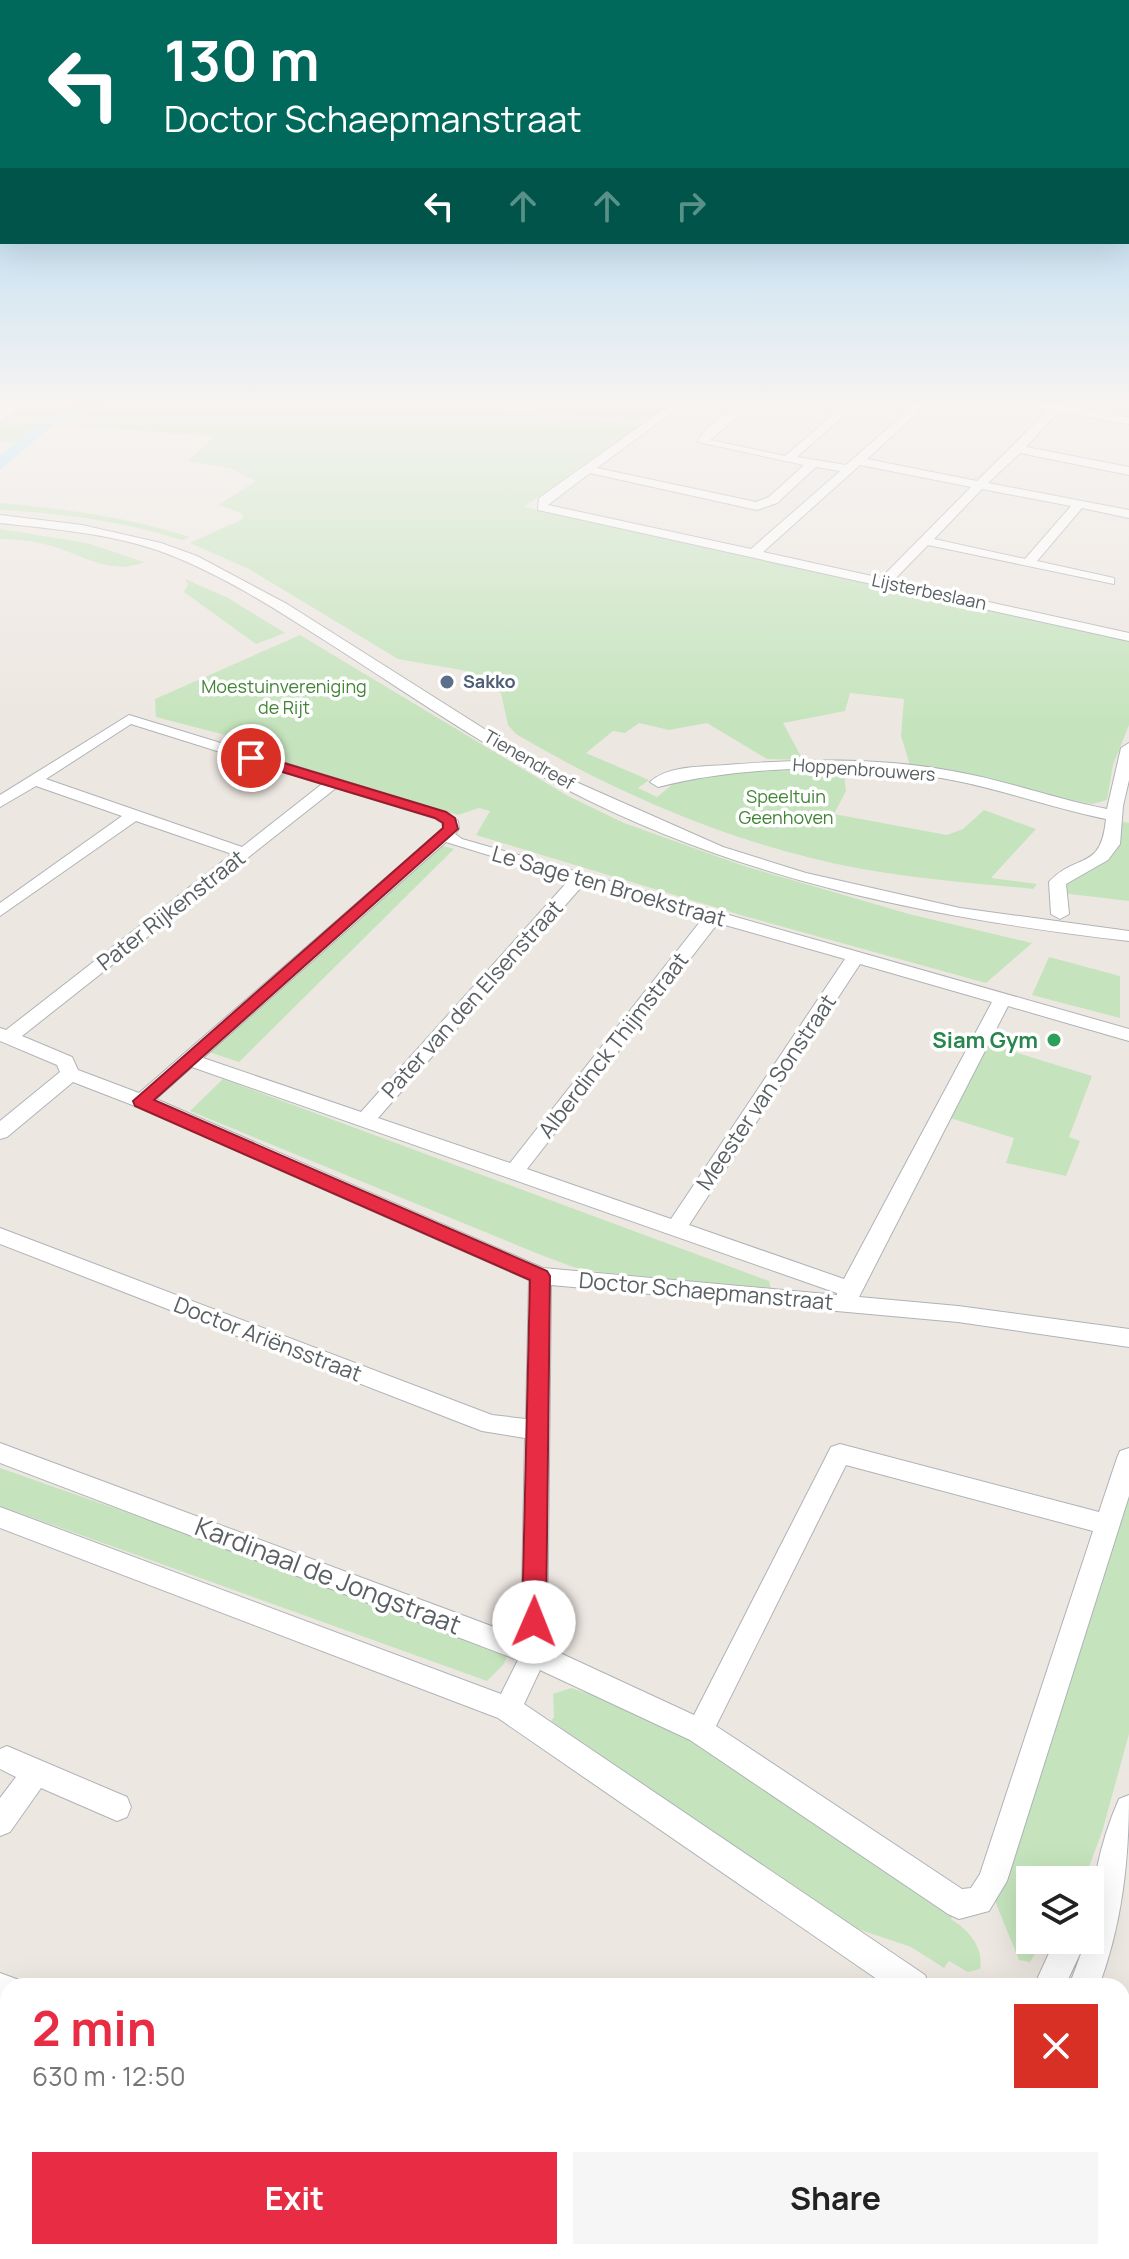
<!DOCTYPE html>
<html lang="en">
<head>
<meta charset="utf-8">
<style>
	body { margin:0; font-family:Manrope,sans-serif; background:#f6f6f6; color:#222; height:100vh; display:flex; flex-direction:column; font-size:30px; white-space:nowrap }
	* { box-sizing:border-box; margin:0 }
	p { font-size:26px; color:#767676 }
	.icon { flex:none; width:44px; height:44px; fill:none; stroke:currentColor; stroke-width:2; stroke-linecap:round; stroke-linejoin:round }
	.map { position:relative; flex:1; overflow:hidden }
	.sheet { position:absolute; left:0px; top:1978px; width:1130px; height:282px; display:flex; flex-direction:column; background:#fff; border-radius:24px 24px 0 0; box-shadow:0 8px 32px #0002 }
	.sheet>* { flex:none }
	.guide { position:absolute; left:0px; top:0px; width:1130px; height:244px; box-shadow:0 8px 32px #0002; background:#00695c; color:#fff; overflow:hidden }
	.controls { position:absolute; left:1016px; top:1866px; display:grid; gap:16px }
	.controls a { display:grid; place-items:center; width:88px; height:88px; border-radius:0px; background:#fff; box-shadow:0 8px 32px #0002; font-size:40px }
	.pin { position:absolute; display:grid; place-items:center; width:68px; height:68px; color:#fff; margin:-34px; border:4px solid #fff; border-radius:50%; box-shadow:0 2px 8px #0007 }
	.me { position:absolute; width:88px; margin:-44px; rotate:1deg; stroke-linejoin:round; filter:drop-shadow(0 0 6px #0008) }
	.turn { display:flex; align-items:center; gap:28px; height:168px; padding:0 32px; font-size:36px }
	.turn .icon { width:104px; height:104px; stroke-width:2.5 }
	.turn b { display:block; font-size:56px; line-height:68px }
	.lanes { display:flex; align-items:center; height:76px; padding:0 32px; background:#0003; justify-content:center; gap:40px; direction:ltr }
	.lanes .off { opacity:.35 }
	.round { display:grid; place-items:center; flex:none; width:84px; height:84px; border-radius:0px; background:#f6f6f6 }
	.summary { display:flex; align-items:center; justify-content:space-between; height:136px; padding:0 32px }
	h1 { font-size:48px; font-weight:700; line-height:60px; color:#e82c44 }
	.primary-button { display:flex; gap:16px; margin-top:auto; padding:16px 32px }
	.primary-button a { flex:1; height:92px; border-radius:0px; background:#e82c44; color:#fff; font-size:32px; font-weight:700; line-height:92px; text-align:center }
	.primary-button a+a { background:#f6f6f6; color:#222 }
	.map>svg:first-child { display:block }
	.green { fill:#c5e4bd }
	.water { fill:#9fe8fe }
	.lines { fill:none; stroke-linecap:round; stroke-linejoin:round }
	.minor-casing { stroke:#afb3b7; stroke-width:2 }
	.minor { fill:#fff; fill-rule:evenodd }
	.route { fill:#e82c44; stroke:#971d2c; stroke-width:2 }
	.service-dot { fill:#5c6f8a; stroke:#fff; stroke-width:3 }
	.leisure-dot { fill:#2e9e5b; stroke:#fff; stroke-width:3 }
	.labels { text-anchor:middle; stroke-width:7; stroke-linejoin:round; paint-order:stroke }
	.far-street-label { font-size:18px; fill:#595f62; stroke:#fff }
	.far-service-label { font-size:18px; font-weight:bold; fill:#4e5e75; stroke:#fff; text-anchor:start }
	.far-park-label { font-size:18px; fill:#428535; stroke:#fff }
	.street-label { font-size:22px; fill:#595f62; stroke:#fff }
	.leisure-label { font-size:22px; font-weight:bold; fill:#27864d; stroke:#fff; text-anchor:end }
	.near-street-label { font-size:26px; fill:#595f62; stroke:#fff }
</style>
</head>
<body>
<div class="map">
<svg width="1129" height="2259" viewBox="0 0 1129 2259">
	<rect width="100%" height="100%" fill="#ede7e1"/>
	<path class="green" d="M24,404h59l-42,18 -26,21 -15,-2v-21z
		M99,404h377l70,12 95,9 -117,82 605,131v87l-16,40 -6,35 -15,4 -182,-39 -9,-29 3,-37 -54,-6 -5,18 -62,12 20,37 -36,-1 -60,-36 -38,7 -30,-7 -14,10 -12,-2 -27,22 63,27 -11,8 19,9 21,-17 101,-12 65,5 2,18 -12,23 113,21 16,-6 21,-19 52,19 -45,49 46,6 -4,5c-59,-6 -118,-10 -176,-21 -121,-23 -236,-72 -341,-134l-8,-9 -7,-32 -34,-22 -69,-12 -149,-90 -59,-26 53,-24 -1,-6 -24,-8 38,-24 -26,-13 -42,-7 26,-24 -159,-14z
		M496,404h174l-25,18 -97,-9z
		M0,503c65,6 127,14 190,34l-8,3c-59,-19 -120,-27 -182,-30z
		M0,529l87,14 57,19c-32,14 -61,-7 -93,-16 -17,-5 -34,-7 -51,-7z
		M185,579l43,19 57,35 -29,11 -72,-52 4,-8z
		M300,635l266,160 58,28 120,43 165,48 123,29 -46,40 -242,-67 -268,-81 14,-24 -11,-3 -21,7 -213,-64 19,-6 -108,-28 -1,-18z
		M1120,821l9,2v78l-68,-8 1,-10 54,-37 5,-7z
		M440,845l14,4 -215,213 -30,-10z
		M1049,957l71,19v42l-88,-23z
		M988,1044l104,32 -23,61 11,4 -14,35 -60,-13 8,-25 -64,-20z
		M223,1079l546,202 2,8 -171,-17 -27,-5 -37,-14 -346,-142z
		M0,1468l325,114 182,73 -3,9 -17,17 -487,-175z
		M1129,1481v253l-27,98 -18,48h-54v60h14l-14,22 -11,-2 -24,-59z
		M571,1688l34,11 78,35 271,179 -3,6c17,11 33,27 29,50l-12,3 -19,-11 -5,7 -33,-21 -68,-23 -292,-203 3,-4 -1,-23z
		M1122,2172l7,4v83h-148l7,-7h134z"/>
	<path class="water" d="M83,404h16l-44,19 -55,47v-14l37,-31z"/>
	<g class="lines">
		<defs>
			<path id="minor" d="M13,404h13l-26,18v-8z
				M671,404h13l-87,64 159,34 13,-5 35,-32 -106,-23c6,-18 38,-38 55,-38l-43,36 75,16 60,-52h12l-60,53 49,8 69,-61h12l-60,55 110,22 71,-71 -21,-6h37l65,14v6l-71,-12 -32,35 103,20v8l-109,-22 -32,30 141,27v8l-47,-10 -45,53 77,17v6l-186,-39 -35,36 236,52v8l-591,-131 1,-12zM860,465l111,22 -90,91 -118,-26zM816,467l24,4 -89,78 -203,-44 42,-32 167,37 20,-7zM982,489l89,17 -46,53 -91,-20z
				M0,515l82,10 79,18 36,13 90,48 199,126 90,52 147,65 83,26 154,35 169,23v10c-198,-23 -386,-60 -565,-153 -83,-43 -161,-98 -240,-148 -53,-34 -108,-69 -167,-90 -50,-17 -105,-21 -157,-27z
				M129,715l317,97 12,9 1,8 -4,5 7,5 667,190v12l-121,-35 -149,291 99,9 171,23v18l-171,-25 -407,-37 -4,362 147,68 137,-268 9,-3 259,68 18,-54 3,-7 9,-3v48l-122,385 -18,30 -30,8 -11,-5 -258,-174 -150,-70 -16,34 401,271 4,11h-42l-389,-268 -498,-190v-21l501,187 17,-34 -518,-197v-20l521,194 4,-199 -43,-7 -482,-187v-16l492,187 34,4 3,-139 -394,-174 -62,-24 -66,55 -7,2v-18l60,-49 -3,-7 -57,-24v-13l6,2 226,-176 -96,-33 -136,95v-13l122,-87 -86,-30 -36,21v-12zM131,724l191,60 -80,63 -196,-68zM336,788l98,30 8,5 1,5 -304,265 -61,-23 -6,-13 -50,-21zM446,842l123,38 -208,232 -158,-54zM584,884l119,34 -193,245 -132,-45zM718,923l127,36 -174,260 -144,-50zM860,964l132,38 -148,277 -155,-54zM192,1067l645,226v2l-294,-27 -387,-169zM846,1465l247,66 -113,343 -9,14 -9,1 -246,-163z
				M1129,743v37l-6,26 -3,38 -12,16 -42,24 3,30 -9,5 -9,-5 -2,-32c28,-30 52,-10 57,-63 -50,-10 -99,-28 -149,-38 -90,-18 -211,-17 -299,6l-8,-5c18,-17 53,-15 76,-17 75,-6 153,-8 226,6 53,9 103,28 155,38l14,-61z
				M7,1746l120,51 4,10 -4,10 -10,4 -76,-33 -31,44 -10,4v-38l16,-21 -16,-8v-20z
				M1129,1795c0,66 -7,129 -30,191h-30l16,-43 -20,43h-31l21,-46h35c0,-49 9,-96 29,-141z
				M0,1973l19,7 2,6h-13v20l-8,-3z
				M1122,2111l7,3v34l-7,-3z
				M454,2252h35l3,7h-35z
				M884,2252h37l-3,7h-37z"/>
		</defs>
		<use href="#minor" class="minor-casing"/>
		<use href="#minor" class="minor"/>
	</g>
	<linearGradient id="sky" x2="0" y2="1"><stop stop-color="#8bc9f1"/><stop offset="0.56" stop-color="#f7f4f2"/><stop offset="1" stop-color="#f7f4f2" stop-opacity="0"/></linearGradient>
	<rect width="1129" height="721" fill="url(#sky)"/>
	<path class="route" d="M251,753l195,59 9,6 3,11 -304,271 393,171 3,5 -4,346 -3,7 -9,3 -8,-3 -4,-7 8,-342 -395,-174 -2,-5 310,-273v-5l-8,-5 -189,-57 -2,-3z"/>
	<circle class="service-dot" cx="447" cy="682" r="8"/>
	<circle class="leisure-dot" cx="1054" cy="1040" r="8"/>
	<g class="labels">
		<g class="far-street-label">
			<text transform="translate(929 592) rotate(12)" y="6">Lijsterbeslaan</text>
			<text transform="translate(529 760) rotate(30)" y="6">Tienendreef</text>
			<text transform="translate(864 770) rotate(4)" y="6">Hoppenbrouwers</text>
		</g>
		<g class="far-service-label">
			<text x="463" y="688">Sakko</text>
		</g>
		<g class="far-park-label">
			<text x="284" y="693">Moestuinvereniging<tspan x="284" dy="21">de Rijt</tspan></text>
			<text x="786" y="803">Speeltuin<tspan x="786" dy="21">Geenhoven</tspan></text>
		</g>
		<g class="street-label">
			<text transform="translate(609 886) rotate(16)" y="8">Le Sage ten Broekstraat</text>
			<text transform="translate(171 910) rotate(-38)" y="8">Pater Rijkenstraat</text>
			<text transform="translate(472 999) rotate(-48)" y="8">Pater van den Elsenstraat</text>
			<text transform="translate(613 1045) rotate(-52)" y="8">Alberdinck Thijmstraat</text>
			<text transform="translate(766 1092) rotate(-56)" y="8">Meester van Sonstraat</text>
			<text transform="translate(706 1291) rotate(5)" y="8">Doctor Schaepmanstraat</text>
			<text transform="translate(268 1339) rotate(21)" y="8">Doctor Ariënsstraat</text>
		</g>
		<g class="leisure-label">
			<text x="1038" y="1048">Siam Gym</text>
		</g>
		<g class="near-street-label">
			<text transform="translate(328 1576) rotate(21)" y="9">Kardinaal de Jongstraat</text>
		</g>
	</g>
</svg>
<div class="controls">
<a><svg class="icon" aria-label="layers" viewBox="0 0 24 24"><path d="M12 4l9 5-9 5-9-5zM3 14l9 5 9-5"/></svg></a>
</div>
<div class="pin" style="left:251px;top:758px;background:#d93025"><svg class="icon" aria-label="arrive" viewBox="0 0 24 24"><path d="M6 21V4h12l-3 4 3 4H6"/></svg></div>
<svg class="me" style="left:534px;top:1622px" viewBox="-20 -20 40 40"><circle r="19" fill="#fff"/><path d="M0-13L10 11 0 6-10 11z" fill="#e82c44"/></svg>
<div class="guide">
<div class="turn"><svg class="icon" aria-label="left" viewBox="0 0 24 24"><path d="M17 20v-9H6M10 6l-5 5 5 5"/></svg><div><b>130 m</b>Doctor Schaepmanstraat</div></div>
<div class="lanes"><svg class="icon" aria-label="left" viewBox="0 0 24 24"><path d="M17 20v-9H6M10 6l-5 5 5 5"/></svg><svg class="icon off" aria-label="ahead" viewBox="0 0 24 24"><path d="M12 20V5M6 11l6-6 6 6"/></svg><svg class="icon off" aria-label="ahead" viewBox="0 0 24 24"><path d="M12 20V5M6 11l6-6 6 6"/></svg><svg class="icon off" aria-label="right" viewBox="0 0 24 24"><path d="M7 20v-9h11M14 6l5 5-5 5"/></svg></div>
</div>
<section class="sheet">
<div class="summary"><div><h1>2 min</h1><p>630 m · 12:50</p></div><a class="round" style="background:#d93025;color:#fff"><svg class="icon" aria-label="close" viewBox="0 0 24 24"><path d="M6 6l12 12M18 6L6 18"/></svg></a></div>
<div class="primary-button"><a>Exit</a><a>Share</a></div>
</section>
</div>
</body>
</html>
